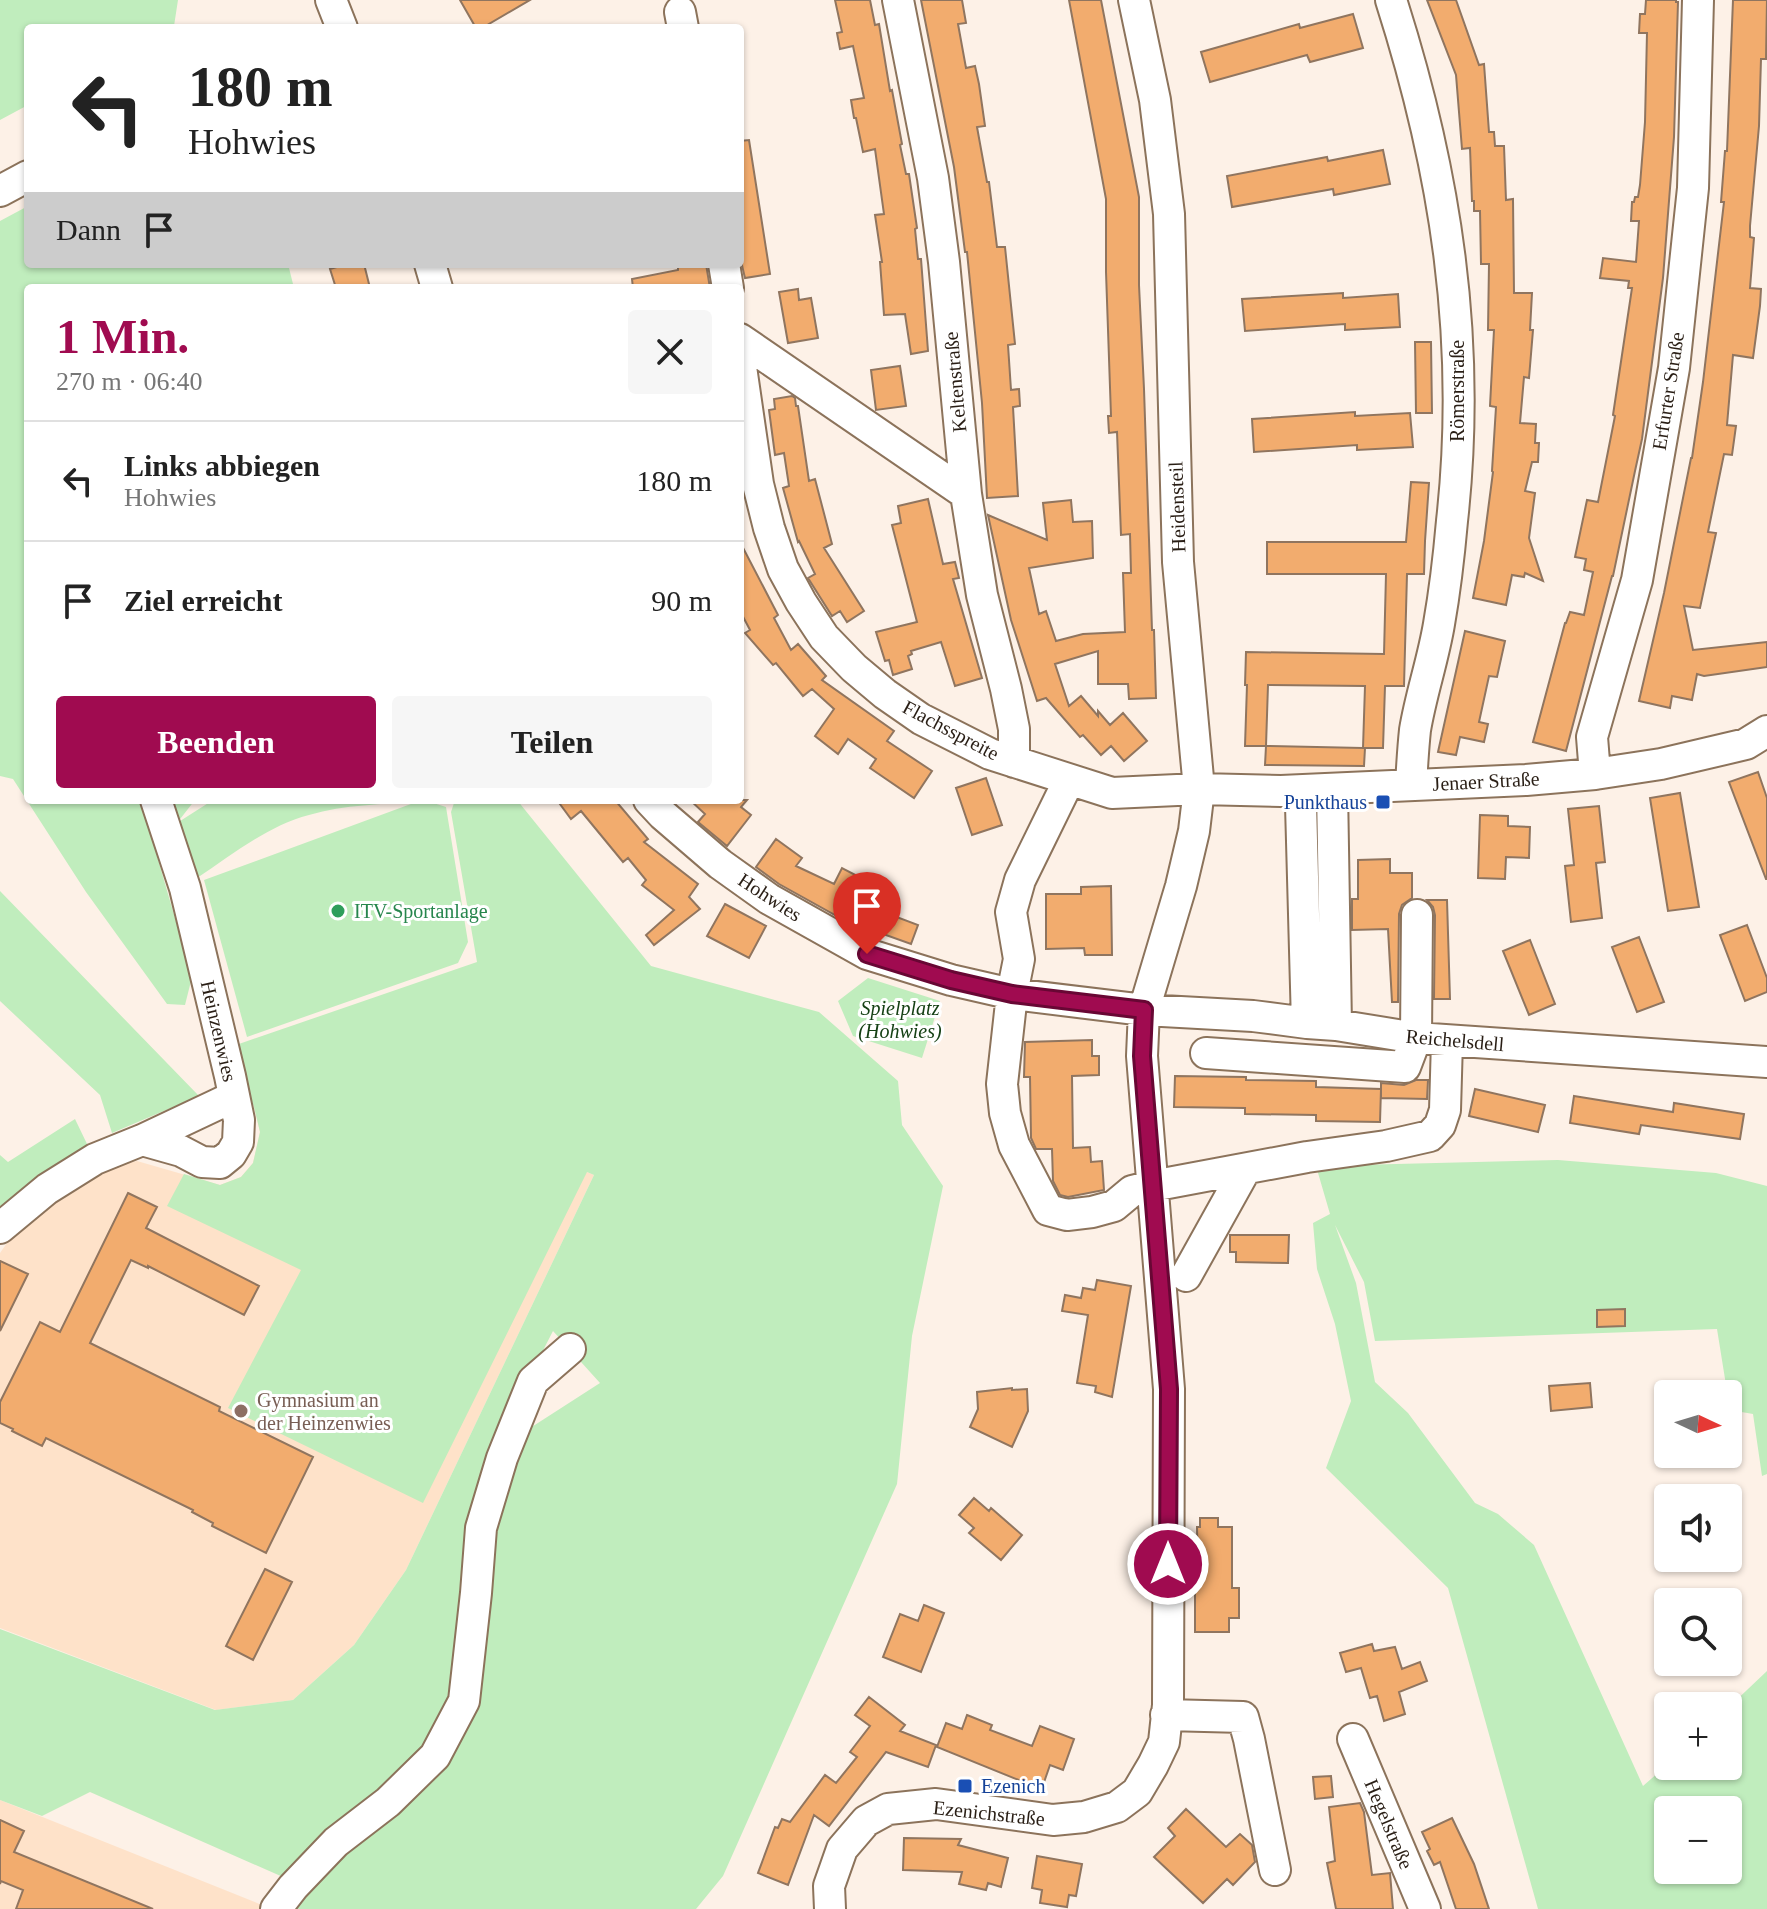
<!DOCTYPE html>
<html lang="de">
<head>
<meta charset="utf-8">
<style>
	body { margin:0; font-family:"Times New Roman",serif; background:#f6f6f6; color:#222; height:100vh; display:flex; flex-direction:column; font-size:30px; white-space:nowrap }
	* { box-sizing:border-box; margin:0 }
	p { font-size:26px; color:#767676 }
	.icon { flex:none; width:44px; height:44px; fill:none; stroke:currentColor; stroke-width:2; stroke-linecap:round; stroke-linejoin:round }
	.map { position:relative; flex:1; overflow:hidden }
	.side { position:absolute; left:24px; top:284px; width:720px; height:520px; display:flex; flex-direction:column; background:#fff; border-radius:8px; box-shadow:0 2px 6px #0004 }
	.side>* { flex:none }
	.banner { position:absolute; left:24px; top:24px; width:720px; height:244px; border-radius:8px; box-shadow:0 2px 6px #0004; background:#fff; color:#222; overflow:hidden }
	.needle { width:52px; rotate:94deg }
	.fabs { position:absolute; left:1654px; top:1380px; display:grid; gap:16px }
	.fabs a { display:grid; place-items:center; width:88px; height:88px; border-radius:8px; background:#fff; box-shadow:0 2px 6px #0004; font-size:40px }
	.pin { position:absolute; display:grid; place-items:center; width:68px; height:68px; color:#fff; margin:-82px -34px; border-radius:50% 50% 50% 0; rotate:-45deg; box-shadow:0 0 8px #0007 }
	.pin .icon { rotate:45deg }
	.me { position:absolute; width:88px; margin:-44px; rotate:0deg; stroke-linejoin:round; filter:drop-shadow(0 0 6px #0008) }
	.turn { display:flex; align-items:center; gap:28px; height:168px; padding:0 32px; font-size:36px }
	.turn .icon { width:104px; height:104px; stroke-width:2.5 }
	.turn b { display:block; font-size:56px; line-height:68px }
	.then { display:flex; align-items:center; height:76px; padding:0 32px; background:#0003; gap:16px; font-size:30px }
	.round { display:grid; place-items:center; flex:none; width:84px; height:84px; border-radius:8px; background:#f6f6f6 }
	.summary { display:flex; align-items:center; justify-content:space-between; height:136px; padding:0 32px }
	h1 { font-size:48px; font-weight:700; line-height:60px; color:#a00b50 }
	.cta { display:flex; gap:16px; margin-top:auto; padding:16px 32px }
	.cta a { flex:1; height:92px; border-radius:8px; background:#a00b50; color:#fff; font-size:32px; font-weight:700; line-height:92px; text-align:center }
	.cta a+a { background:#f6f6f6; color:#222 }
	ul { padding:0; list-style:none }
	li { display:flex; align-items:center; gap:24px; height:120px; padding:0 32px; border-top:2px solid #e0e0e0 }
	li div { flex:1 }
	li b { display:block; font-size:30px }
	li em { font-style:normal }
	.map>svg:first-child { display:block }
	.built { fill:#fee2c9 }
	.green { fill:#c0edbd; fill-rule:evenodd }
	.building { fill:#f2ac6e; stroke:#90755f; stroke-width:2; fill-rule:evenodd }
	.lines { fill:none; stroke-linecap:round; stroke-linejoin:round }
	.minor-casing { stroke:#8c735b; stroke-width:34 }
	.minor { stroke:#fff; stroke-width:30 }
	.route-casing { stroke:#680734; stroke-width:20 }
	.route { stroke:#a00b50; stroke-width:14 }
	.transit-dot { fill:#1a4fb4; stroke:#fff; stroke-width:3 }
	.leisure-dot { fill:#2e9e5b; stroke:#fff; stroke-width:3 }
	.education-dot { fill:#8d6e63; stroke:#fff; stroke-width:3 }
	.labels { text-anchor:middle; stroke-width:6; stroke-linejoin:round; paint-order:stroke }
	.street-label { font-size:20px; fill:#291e15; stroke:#fff }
	.transit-label { font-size:20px; fill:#164399; stroke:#fff; text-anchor:end }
	.leisure-label { font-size:20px; fill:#27864d; stroke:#fff; text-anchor:start }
	.park-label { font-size:20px; font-style:italic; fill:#154014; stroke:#fff }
	.education-label { font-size:20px; fill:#785e54; stroke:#fff; text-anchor:start }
</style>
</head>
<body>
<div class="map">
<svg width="1767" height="1909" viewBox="0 0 1767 1909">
	<rect width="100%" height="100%" fill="#fdf1e7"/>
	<path class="built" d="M254,1107l333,65 7,3 -188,395 -52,75 -61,55 -77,10 -216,-82v-375l7,-10 48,-42 62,-36 20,-4 83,24 21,-8 12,-14 7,-31z
		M0,1800l262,105 4,4h-266z"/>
	<path class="green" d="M0,0h178l-4,26 -5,2h-141v77l-28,15z
		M28,206v58h260l6,24h-266v512h167l-18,23 36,-23h211l22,7 22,135 -10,21 -211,74 -43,-157 215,-79c-37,4 -74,3 -110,14 -42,11 -77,40 -112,63l-24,-52 -18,23 37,128 -7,28 -18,-1 -81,-112 -73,-113 -13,-3v-555z
		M455,800h62l134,166 168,46 79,69 4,44 41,61 -31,150 -15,148 -174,392 -27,33h-407l52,-62 69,-54 56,-61 17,-90 9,-122 35,-90 73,-47 -47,-52 -72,140 -20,139v65l-27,73 -142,133 -202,-89 -48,24 -42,-16v-171l215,81 78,-10 61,-55 52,-75 188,-395 -7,-3 -164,331 -195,-95 73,-138 -134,-64 17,-32 36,11 21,-8 12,-14 7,-31 -6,-25 -11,-31 -7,-31 241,-83 -26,-150z
		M0,891l199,205 -87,37 -12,-38 -100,-94z
		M868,978l72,23 -18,57 -69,-22 -15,-35z
		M75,1119l13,27 -88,71v-62l8,7z
		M1558,1160l158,13 51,13v288l-5,2 -9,-62 -23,-4 -13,-81 -342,12 -11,-59 -29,-57 21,58 19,99 33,31 67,90 23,11 36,31 109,241 25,-22v2h60v-58l39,-37v238h-229l-90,-321 -122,-120 25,-67 -16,-77 -18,-55 -4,-46 17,-9 -14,-48zM1668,1810h60v60h-60z"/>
	<path class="building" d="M460,0h70l-48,28h-6z
		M835,0h35l5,25 4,-1 11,67 2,-1 10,54 -2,1 6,29h3l8,54 -2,1 3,30h3l7,92 -17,3 -6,-40 -21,1 -4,-53h2l-7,-47 9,-1 -9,-65 -12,3 -7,-34h-2l-3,-18 13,-2 -11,-52 -13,3 -3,-16 5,-1z
		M921,0h41l4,23 -8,1 8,44 9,-2 4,18 6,42 -8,1 10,55h2l8,65h8l10,97 -7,1 3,45 8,-1 1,17 -7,1 5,89 -31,2 -5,-95 -15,-151h-2l-11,-85z
		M1069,0h32l38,197v88l5,104 8,241h2l2,68 -27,1 -1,-15h-30v-33l-43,13 14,42 12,-10 17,20v-5l12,14 13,-12 24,28 -23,20 -13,-15 -10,9 -18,-20 -3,2 -34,-39 -9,3 -26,-81 -23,-105 59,25 -4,-37 28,-3 2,22 19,-1 1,37 -64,10 10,46 7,-3 10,30 27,-7 42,-2 -2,-59h8l-1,-39 -9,1 -4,-103 -8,1 -1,-17h3l-5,-144v-73z
		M1427,0h29l23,65 5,-1 5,68h5l1,14h9l2,54 7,-1 1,94h18l-2,37h3l-4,48 -5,-1 -4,46 16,1 -1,19h4l-1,19h-6l-7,29 10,2 -6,45 14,43 -18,-8 -1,4 -12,-2 -6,30 -33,-7 11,-57 9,-69 -1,-1 4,-64 -6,-1 4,-76h-6l1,-66h-8l-1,-53h-6v-10h-2l-2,-53 -8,1 -6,-74z
		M1646,0h30v2h2l-4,135 -11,141 -21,161 -7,32 -22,105h-1l-46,175 -33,-9 32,-119h1l4,-11 14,3 9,-43 -9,-2 2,-11 -11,-2 12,-57 11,2 17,-86 -2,-1 19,-127h-4l1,-7 -29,-3 3,-20 33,4 3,-41h-8l1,-19h2l1,-5h3l2,-12 5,-63 2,-89h-8l1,-19h5z
		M1733,0h34l-1,59h-5l-2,67 -9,100v11l4,1 -4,50 11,1 -1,17 -7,52 -20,-3 -6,70 9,1 -4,29 -8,-1 -16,78 8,1 -16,75 -16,-2 9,44 74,-8v25l-63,9 -7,-2 -5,26 -20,-4 -2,12 -31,-7 25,-108 27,-135h1l11,-76 21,-180h-3l4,-51h2z
		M1353,14l10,34 -53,14 -3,-7 -97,27 -9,-30 98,-28 1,4z
		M749,140l21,134 -25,4 -5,-21v-116z
		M1383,150l7,34 -56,11 -1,-6 -101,18 -5,-31 100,-19 1,4z
		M347,264h17l6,24h-34l-6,-19z
		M678,264h28l4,24h-77l-1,-9 46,-9z
		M798,289l1,11 12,-2 7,40 -30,5 -9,-51z
		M1343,293v5l55,-4 2,33 -55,3v-6l-100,7 -3,-32z
		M1415,342h16l1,71h-16z
		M900,366l6,40 -30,4 -5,-40z
		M792,396l3,2 1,8h2l11,75 6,-2 17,65 -8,4 40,63 -17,11 -7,-11 -8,5 -24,-38 7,-4 -16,-33 -1,1 -15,-54 6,-2 -5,-33 -9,2 -6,-45 6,-1 -1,-10z
		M1355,412v4l55,-3 3,34 -56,3v-5l-103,7 -2,-33z
		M1411,482l18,1 -4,58 -1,33h-17l-3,112h-19l-2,62h-18l-1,18 -99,-1 1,-19h-21l2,-61h-2l1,-33 138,2 2,-80h-119v-32h139zM1268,685l97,1 -2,62 -97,-2z
		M928,499l15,65 12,-2 4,16 -6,1 29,99 -27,8 -14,-44 -30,9 1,3 -4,2 4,13 -19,6 -4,-15 -4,1 -9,-29 41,-10 -25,-97 9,-2 -3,-17z
		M740,542l38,73 -4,3 17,32 7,-6 28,32 -4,4 72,51 -7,10 45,30 -18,27 -44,-30 6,-9 -28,-20 -10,15 -23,-18 19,-27 -22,-20 -9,7 -27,-33 -3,2 -28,-32 5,-3 -10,-19z
		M1465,631l40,10 -8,36 -8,-1 -10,46 9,2 -4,18 -24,-5 -4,18 -18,-3z
		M1758,772l9,26v81h-1l-37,-97z
		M986,778l16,47 -30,10 -16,-47z
		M1680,793l19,114 -31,4 -18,-113z
		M557,800h58l33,39 -4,3 54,42 -9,13 11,12 -46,36 -8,-10 28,-25 -32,-25 4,-5 -18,-22 -5,4 -42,-51 -10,8z
		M690,800h57l-6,7 10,8 -24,31 -29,-24 7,-8z
		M1599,806l6,56 -9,1 6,55 -31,4 -6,-56 9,-1 -6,-56z
		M1480,815l28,1v10l22,1 -1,31 -23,-1 -1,22 -27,-1z
		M776,839l26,19 -6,8 38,18 8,-16 25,13 -10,21 61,23 -7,19 -67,-24 -65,-36 -23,-17z
		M1390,859v14h22v25l-10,7 -3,9 -1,88h-6l-4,-73 -36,1v-31h6v-39z
		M1111,886l1,69h-27l-1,-7 -38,1v-55h35v-7z
		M1427,900h20l3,99h-16l1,-84 -2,-8z
		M725,904l41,22 -17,32 -42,-22z
		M1747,925l20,53v14l-22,9 -25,-66z
		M1639,937l25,65 -27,10 -25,-65z
		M1530,940l25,64 -26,11 -26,-64z
		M1092,1040v16h7v19l-27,1 1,72 17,-1 1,15 11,-1 2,29 -36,7 -8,-2 -7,-14 -1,-32h-16l-5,-11 -1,-61h-6l1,-35z
		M1175,1076l71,1v3l70,1v6l65,2 -1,33 -64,-1v-6l-71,-1v-6l-71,-1z
		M1416,1080h12l-1,19 -46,-1v-15l23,2z
		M1475,1089l70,16 -7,27 -69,-16z
		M1574,1096l99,16 1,-9 70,11 -4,25 -99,-14 -2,9 -69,-11z
		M128,1193l29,14 -11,21 113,58 -15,29 -96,-49v2l-17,-8 -41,83 130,64 -1,4 94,46 -47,96 -54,-27 1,-3 -21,-11 1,-2 -147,-72 -4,8 -30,-15 1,-2 -13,-6v-21l40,-80 20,10z
		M1230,1235h59l-1,28 -52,-1v-10h-6z
		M0,1261l28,13 -28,57z
		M1097,1280l34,6 -19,111 -17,-5 1,-6 -19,-3 11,-68 -26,-4 3,-16 16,3 2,-10 12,2z
		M1625,1309v17l-28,1v-17z
		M1590,1383l2,24 -41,4 -2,-25z
		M1012,1388v2l15,-1 1,22 -16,36 -42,-20 8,-18 -1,-17z
		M974,1498l15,13 2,-3 31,27 -21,25 -32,-27 5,-5 -15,-13z
		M1200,1518h18v9h14v61h7v30h-10v14h-34v-44h3l-1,-61h3z
		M265,1569l27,13 -39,78 -27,-14z
		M924,1605l20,8 -23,59 -38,-15 17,-43 18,7z
		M1372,1644l2,7 21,-4 7,22 18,-7 7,19 -28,11 6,22 -21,7 -7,-25 -7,2 -9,-30 -15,4 -6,-19z
		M869,1697l36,28 -5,6 36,14 -8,22 -42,-15 -57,74 -15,-11 -26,70 -30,-12 17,-46 3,1 4,-9 8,3 35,-47 11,8 21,-26 -7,-5 20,-26 -15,-11z
		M967,1715l25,10 -2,5 42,16 8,-20 34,13 -11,31 -13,-5 -8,23 -11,-3 -94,-38 9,-24 16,6z
		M1331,1776l2,21 -18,2 -2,-22z
		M1360,1803l4,9 8,63 18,-2 3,36h-57l-9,-46 8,-2 -6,-54z
		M1186,1809l40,38 14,-13 12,11 3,17 -22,23 -6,-6 -24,24 -49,-46 21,-21 -7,-8z
		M1452,1818l22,46 15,45h-33l-16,-47 -6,3 -7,-14 3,-2 -8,-17z
		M0,1820l24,11 -10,21 139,57h-137l7,-19 -22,-9 -1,3z
		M904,1838l57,1 -3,6 50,13 -7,29 -13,-4 -2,7 -27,-6 3,-12 -59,-2z
		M1037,1856l45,8 -6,32 -7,-1 -2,12 -27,-4 2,-13 -10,-2z"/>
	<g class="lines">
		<defs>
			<path id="minor" d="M331,0l11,28
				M898,0l35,178 11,84 22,232 16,101 24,94 8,40v33
				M1391,0c55,172 81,341 61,521 -3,34 -7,69 -13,103 -6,36 -18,70 -24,106 -2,19 -3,37 -4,55
				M680,12l3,16
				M0,191l28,-15
				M430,264l7,24
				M724,264l4,24
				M740,339l226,155
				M740,360l18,124 11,44 14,41 18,33 23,35 30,31 31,26 36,25 69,35 122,39 87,-4 82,2 245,-11 69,-6 66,-10 85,-20 21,-13
				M1595,774l-3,-37 45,-157 37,-212 19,-180 5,-188
				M1069,780l-49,100 -9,32 8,47 -7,35 -10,90 3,29 9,32 34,65 19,5 25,-3 22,-6 18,-15 20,-5 155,-29 79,-11 44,-10 10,-11 5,-15 2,-69
				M1332,789l4,236
				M649,800l14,15 57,49 49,35 98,55 84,26 61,14 132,16 109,6 54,7 29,2 80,13 351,24
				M1301,805l6,218
				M1206,1053l199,14 11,-29 1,-123
				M142,1140l39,11 21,11 18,1 11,-9 7,-12 1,-22 -9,-44 -45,-188 -29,-88
				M0,1228l47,-39 48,-30 47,-19 91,-43
				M1186,1276l59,-106
				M1166,1715l77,2 6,22 26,131
				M1353,1739l72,170
				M276,1909l17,-22 43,-45 52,-40 47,-46 29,-55 12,-108 5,-65 21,-70 31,-77 37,-32
				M830,1909l-1,-23 13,-37 24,-28 22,-12 48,-5 117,16 31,-3 33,-10 20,-15 16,-27 11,-23 4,-37 1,-316 -27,-333 2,-46 37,-124 13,-55 5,-42 -21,-227 -9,-348 -14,-114 -21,-100"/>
		</defs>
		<use href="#minor" class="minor-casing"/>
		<use href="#minor" class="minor"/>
	</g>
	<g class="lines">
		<defs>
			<path id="route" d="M867,954l84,26 61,14 132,16 -2,46 27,333 -1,175"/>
		</defs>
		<use href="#route" class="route-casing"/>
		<use href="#route" class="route"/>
	</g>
	<g class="transit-dot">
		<rect x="1375" y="794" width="16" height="16" rx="4"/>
		<rect x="957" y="1778" width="16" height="16" rx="4"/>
	</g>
	<circle class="leisure-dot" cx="338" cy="911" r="8"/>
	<circle class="education-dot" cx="241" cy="1411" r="8"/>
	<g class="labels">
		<g class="street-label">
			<text transform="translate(955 382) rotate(-95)" y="7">Keltenstraße</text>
			<text transform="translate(1457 391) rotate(-90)" y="7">Römerstraße</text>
			<text transform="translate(1668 391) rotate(-81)" y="7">Erfurter Straße</text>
			<text transform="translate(1177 507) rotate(-92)" y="7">Heidensteil</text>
			<text transform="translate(951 730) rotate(28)" y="7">Flachsspreite</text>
			<text transform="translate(1486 781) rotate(-3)" y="7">Jenaer Straße</text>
			<text transform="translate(770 897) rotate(33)" y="7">Hohwies</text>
			<text transform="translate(219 1031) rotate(77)" y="7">Heinzenwies</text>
			<text transform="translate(1455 1040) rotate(5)" y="7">Reichelsdell</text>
			<text transform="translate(989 1813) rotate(6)" y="7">Ezenichstraße</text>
			<text transform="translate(1389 1824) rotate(67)" y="7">Hegelstraße</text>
		</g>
		<g class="transit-label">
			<text x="1367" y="809">Punkthaus</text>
			<text x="981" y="1793" text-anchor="start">Ezenich</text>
		</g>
		<g class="leisure-label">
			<text x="354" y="918">ITV-Sportanlage</text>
		</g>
		<g class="park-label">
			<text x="900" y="1015">Spielplatz<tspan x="900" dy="23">(Hohwies)</tspan></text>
		</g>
		<g class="education-label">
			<text x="257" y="1407">Gymnasium an<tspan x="257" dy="23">der Heinzenwies</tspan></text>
		</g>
	</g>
</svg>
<div class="fabs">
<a><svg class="needle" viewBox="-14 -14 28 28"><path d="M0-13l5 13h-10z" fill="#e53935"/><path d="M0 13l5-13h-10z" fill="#767676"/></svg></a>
<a><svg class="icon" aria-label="sound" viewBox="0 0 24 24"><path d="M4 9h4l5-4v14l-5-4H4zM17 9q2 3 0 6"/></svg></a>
<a><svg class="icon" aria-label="search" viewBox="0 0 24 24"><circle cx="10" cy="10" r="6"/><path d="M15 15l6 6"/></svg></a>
<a>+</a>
<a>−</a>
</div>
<div class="pin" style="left:867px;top:954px;background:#d93025"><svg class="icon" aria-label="arrive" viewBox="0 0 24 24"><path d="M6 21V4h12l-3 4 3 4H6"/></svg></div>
<svg class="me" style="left:1168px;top:1564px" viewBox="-20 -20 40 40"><circle r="17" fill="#a00b50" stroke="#fff" stroke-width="3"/><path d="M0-11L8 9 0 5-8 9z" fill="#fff"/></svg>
<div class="banner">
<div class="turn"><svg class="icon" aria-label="left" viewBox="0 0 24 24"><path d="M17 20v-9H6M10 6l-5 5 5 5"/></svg><div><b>180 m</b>Hohwies</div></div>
<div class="then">Dann<svg class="icon" aria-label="arrive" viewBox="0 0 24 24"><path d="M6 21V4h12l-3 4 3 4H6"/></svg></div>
</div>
<section class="side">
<div class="summary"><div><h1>1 Min.</h1><p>270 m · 06:40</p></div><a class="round"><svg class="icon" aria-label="close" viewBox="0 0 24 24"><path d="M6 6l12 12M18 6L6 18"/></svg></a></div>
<ul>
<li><svg class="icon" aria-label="left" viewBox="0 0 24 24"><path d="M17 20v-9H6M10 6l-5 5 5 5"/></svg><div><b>Links abbiegen</b><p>Hohwies</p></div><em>180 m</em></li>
<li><svg class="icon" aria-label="arrive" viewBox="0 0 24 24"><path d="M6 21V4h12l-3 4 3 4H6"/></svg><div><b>Ziel erreicht</b></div><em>90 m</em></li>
</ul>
<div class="cta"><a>Beenden</a><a>Teilen</a></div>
</section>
</div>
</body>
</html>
